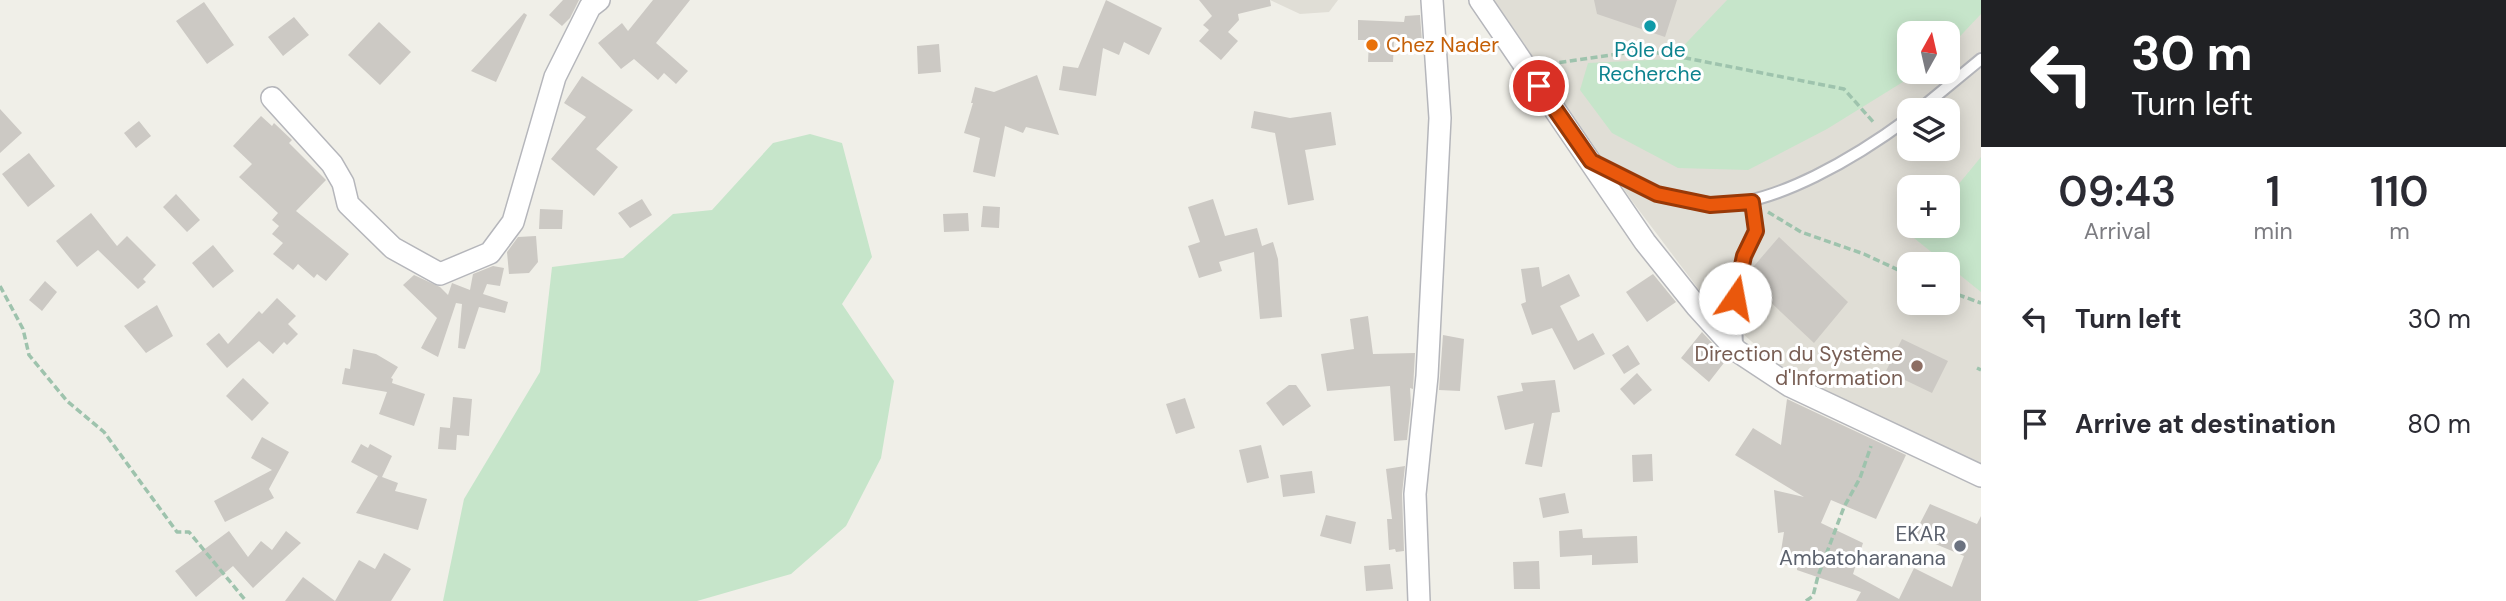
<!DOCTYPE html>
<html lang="en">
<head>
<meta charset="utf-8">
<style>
	body { margin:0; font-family:"DM Sans",sans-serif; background:#f2f2f3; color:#2b2b33; height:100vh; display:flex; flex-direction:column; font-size:26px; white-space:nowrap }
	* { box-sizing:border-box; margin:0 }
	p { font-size:23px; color:#7c7c81 }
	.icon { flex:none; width:38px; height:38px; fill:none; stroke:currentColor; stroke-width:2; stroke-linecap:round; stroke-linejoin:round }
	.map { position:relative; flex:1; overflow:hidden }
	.drawer { display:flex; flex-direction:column; background:#fff; width:525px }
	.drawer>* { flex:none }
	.guide { background:#202124; color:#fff; overflow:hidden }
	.needle { width:46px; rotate:8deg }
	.controls { position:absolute; left:1897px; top:21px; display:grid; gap:14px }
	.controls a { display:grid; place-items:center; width:63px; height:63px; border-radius:14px; background:#fff; box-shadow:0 4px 18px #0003; font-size:35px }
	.pin { position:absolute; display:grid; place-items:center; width:60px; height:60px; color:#fff; margin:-30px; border:4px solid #fff; border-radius:50%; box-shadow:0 2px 7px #0007 }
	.me { position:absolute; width:77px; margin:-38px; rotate:12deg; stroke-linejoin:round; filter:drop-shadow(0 0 5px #0008) }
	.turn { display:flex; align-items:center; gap:24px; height:147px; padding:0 35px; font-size:32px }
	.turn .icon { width:91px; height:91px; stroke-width:2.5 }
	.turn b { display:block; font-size:49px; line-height:60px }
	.eta { display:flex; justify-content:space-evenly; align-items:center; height:119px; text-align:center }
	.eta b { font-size:42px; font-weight:600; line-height:49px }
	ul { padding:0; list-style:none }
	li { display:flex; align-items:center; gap:21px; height:105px; padding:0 35px }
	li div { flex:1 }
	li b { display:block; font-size:26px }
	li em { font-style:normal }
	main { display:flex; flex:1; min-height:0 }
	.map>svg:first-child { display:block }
	.education { fill:#e0ded6; fill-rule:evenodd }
	.green { fill:#c6e5ca }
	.building { fill:#ccc9c4 }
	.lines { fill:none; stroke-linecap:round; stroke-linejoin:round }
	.service-casing { stroke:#b5b6bb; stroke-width:14 }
	.minor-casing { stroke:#b5b6bb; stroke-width:24 }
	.path { stroke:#9ec3ad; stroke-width:3.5; stroke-dasharray:7 3.5; stroke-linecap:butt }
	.service { stroke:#fff; stroke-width:10 }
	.minor { stroke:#fff; stroke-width:21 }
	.route-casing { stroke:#983908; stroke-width:18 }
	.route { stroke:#ea580c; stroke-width:12 }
	.culture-dot { fill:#0f9aa8; stroke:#fff; stroke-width:2.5 }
	.food-dot { fill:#e8710a; stroke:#fff; stroke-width:2.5 }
	.education-dot { fill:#8d6e63; stroke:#fff; stroke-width:2.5 }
	.worship-dot { fill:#6b7280; stroke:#fff; stroke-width:2.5 }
	.labels { text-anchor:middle; stroke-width:6; stroke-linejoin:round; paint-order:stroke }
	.food-label { font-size:21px; fill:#c56008; stroke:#fff; text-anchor:start }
	.culture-label { font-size:21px; fill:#0d838f; stroke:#fff }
	.education-label { font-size:21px; fill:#785e54; stroke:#fff; text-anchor:end }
	.worship-label { font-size:21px; fill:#5b616d; stroke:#fff; text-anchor:end }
</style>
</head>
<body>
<main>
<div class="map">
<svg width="1981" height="601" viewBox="0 0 1981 601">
	<rect width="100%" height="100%" fill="#f0efe8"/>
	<path class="education" d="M1270,0h68l-9,12 -29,2z
		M1494,0h487v469l-189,-91 -83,-75 -77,-102zM1909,33h39v39h-39zM1909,110h39v39h-39zM1909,187h39v39h-39zM1909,264h39v39h-39z"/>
	<path class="green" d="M1727,0h254v14l-33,35v-16h-39v39h10l-92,57 -79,41 -70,-2 -66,-35 -32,-43 8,-27 83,-4z
		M810,134l32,9 30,114 -30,47 52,77 -13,77 -35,68 -55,48 -94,27h-254l21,-102 76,-127 12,-105 71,-9 50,-44 39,-4 61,-67z
		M1981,157v135l-67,-54 10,-12h24v-29z"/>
	<path class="building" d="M563,0h16l-9,18 -8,8 -13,-11z
		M653,0h37l-34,43 32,28 -12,13 -12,-11 -6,7 -24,-21 -13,10 -23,-26 24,-20 6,8z
		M1106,0l56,28 -13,27 -25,-13 -5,13 -16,-7 -7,48 -37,-6 4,-24 15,2z
		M1199,0h71l1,6 -33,8 1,6 -11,12 10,9 -17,19 -22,-19 10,-11 -6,-5 9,-9z
		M1594,0h83l-12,37 -68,-23z
		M204,2l30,43 -27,19 -31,-43z
		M524,13l3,2 -31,67 -25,-11z
		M1420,15l2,27 -28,-1 -1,21h-25l1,-22h-11v-20l46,2 1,-6z
		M294,17l15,18 -26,21 -15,-19z
		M379,22l32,30 -31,33 -32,-30z
		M939,44l2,28 -23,2 -1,-28z
		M1037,75l22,60 -33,-8 -3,6 -18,-7 -10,51 -22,-5 7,-34 -16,-5 9,-30h-2l4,-16 19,5z
		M582,76l51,34 -37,39 22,18 -24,29 -43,-37 35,-42 -22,-14z
		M0,109l22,24 -22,20z
		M1254,111l36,7 41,-6 5,33 -31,5 9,50 -26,5 -13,-72 -24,-5z
		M261,116l11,10 2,-3 18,17 -3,3 37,37 -30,31 53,43 -23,27 -9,-7 -3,4 -16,-14 -5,6 -20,-16 10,-11 -11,-9 7,-8 -7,-6 6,-7 -39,-36 13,-13 -19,-18z
		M139,121l12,15 -15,12 -12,-15z
		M29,153l26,33 -27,21 -26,-33z
		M176,194l24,26 -13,12 -24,-25z
		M642,199l10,16 -22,13 -12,-15z
		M1213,199l12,37 32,-8 5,18 11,-4 5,17 4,58 -22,2 -6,-67 -35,10 3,9 -23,7 -11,-32 12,-4 -12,-35z
		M983,206l17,1 -1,21 -18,-1z
		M540,209l23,1 -1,19h-23z
		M91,213l26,33 10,-10 29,29 -13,14 3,3 -8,7 -40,-39 -21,17 -21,-26z
		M968,213l1,18 -25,1 -1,-18z
		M536,236l2,26 -9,11 -20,1 -2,-22 11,-15z
		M1779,237l69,65 -34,41 -67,-63 1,-7z
		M213,245l21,26 -21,17 -21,-25z
		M493,266l11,2 -4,18 -13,-2 -4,10 25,8 -3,11 -26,-6 -14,42 -7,-1 4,-44 -6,-1 -18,54 -17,-9 16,-30 -34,-33 11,-10 26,12 8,8 4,-12 18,7 3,-16z
		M1539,267l3,20 27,-13 11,22 -20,10 18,35 15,-8 12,21 -31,16 -22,-42 -20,7 -11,-31 5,-2 -5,-33z
		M1653,274l23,28 -29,20 -21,-30z
		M45,281l12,11 -15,19 -13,-11z
		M277,298l19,18 -8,8 10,10 -11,11 -3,-3 -11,12 -14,-13 -32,27 -21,-24 13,-11 9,11 31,-33 3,3z
		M157,305l16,31 -27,17 -22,-27z
		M1368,316l5,38 42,-1 -2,36 -3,-1 1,16 -4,36 -13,1 -4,-55 -63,5 -6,-37 33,-5 -4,-30z
		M1702,332l25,27 -18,23 -28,-24z
		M1443,335l21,4 -4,52 -21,-1z
		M1902,339l46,22 -16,32 -46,-22z
		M1628,345l12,19 -16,10 -12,-19z
		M353,349l23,5 22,13 -7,11 2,1 -1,4 33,11 -11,32 -35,-12 8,-22 -45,-8 3,-16 5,1z
		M1637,373l15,17 -18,15 -14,-16z
		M243,378l26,25 -17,18 -26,-25z
		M1555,380l5,32 -8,1 -10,54 -17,-3 9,-41 -29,7 -8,-34 26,-5 -2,-8z
		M1289,385h7l15,21 -28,20 -17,-23z
		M453,397l19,2 -3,37 -12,-1 -1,15 -18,-1 2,-22 10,1z
		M1185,398l10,30 -19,6 -10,-30z
		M1787,399l119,56 -30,64 -45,-19 -10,23 42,20 -10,31 46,25 15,-31 38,19 12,-31 -50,-21 16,-31 47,20 4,-8v85h-125l5,-9 -64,-22v-3l-18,-3 5,-32 -6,1 -4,-43 30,7 -69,-42 18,-27 28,17z
		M262,437l27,15 -20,37 5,9 -49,24 -11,-21 58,-31 -21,-12z
		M361,444l7,4 2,-4 22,12 -10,21 16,6 -3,8 32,8 -9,31 -62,-17 22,-37 -27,-14z
		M1261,445l8,33 -22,5 -8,-33z
		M1652,454l1,27 -20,1 -1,-27z
		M1405,466l-3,28 2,57 -8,1 -1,-3 -6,1 -2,-31h5l-6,-50z
		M1312,471l3,22 -32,4 -3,-22z
		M1565,493l4,20 -26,5 -4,-20z
		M1326,515l30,7 -5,22 -31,-8z
		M1582,529l1,9 54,-2 1,27 -46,2v-10l-32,2 -1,-26z
		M229,531l19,26 13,-16 11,9 14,-19 15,12 -48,45 -20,-22 -37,31 -21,-26z
		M384,553l27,16 -20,32h-106l18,-24 32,24 24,-41 16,9z
		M1539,561l1,28h-26l-1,-27z
		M1390,564l3,25 -27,2 -2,-25z"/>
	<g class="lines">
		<defs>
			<path id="service" d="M1919,110l62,-51
				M1596,164c36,17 74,40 115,41 64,2 148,-50 198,-87
				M1737,346l-2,-48 9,-42 12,-25 -4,-29"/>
			<path id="minor" d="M1480,0l165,242 52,65 40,44 53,35 191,90
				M272,98l60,66 11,19 5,21 45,44 47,26 50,-21 23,-31 42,-145 35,-70 9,-7
				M1419,601l-4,-107 12,-118 13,-258 -8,-118"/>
		</defs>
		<use href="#service" class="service-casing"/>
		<use href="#minor" class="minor-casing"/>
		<path class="path" d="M1549,64l83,-12 28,1 184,36 31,35
			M1768,212l33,20 63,22 45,21
			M0,286l23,43 6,26 38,46 37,31 73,100h12l57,69
			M1948,291l33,12
			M1977,368l4,2
			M1806,601l7,-5 5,-20 26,-69 16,-29 11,-32"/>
		<use href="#service" class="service"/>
		<use href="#minor" class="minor"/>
	</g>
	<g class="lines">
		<defs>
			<path id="route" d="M1539,86l52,75 66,33 53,11 42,-3 4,29 -12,25 -9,42"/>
		</defs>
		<use href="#route" class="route-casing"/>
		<use href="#route" class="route"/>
	</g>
	<circle class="culture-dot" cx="1650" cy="26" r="7"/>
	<circle class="food-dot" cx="1372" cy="45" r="7"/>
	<circle class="education-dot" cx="1917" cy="366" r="7"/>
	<circle class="worship-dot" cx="1960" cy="546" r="7"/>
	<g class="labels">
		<g class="food-label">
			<text x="1386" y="52">Chez Nader</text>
		</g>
		<g class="culture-label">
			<text x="1650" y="57">Pôle de<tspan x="1650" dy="24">Recherche</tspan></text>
		</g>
		<g class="education-label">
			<text x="1903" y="361">Direction du Système<tspan x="1903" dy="24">d'Information</tspan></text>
		</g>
		<g class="worship-label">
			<text x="1946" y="541">EKAR<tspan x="1946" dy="24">Ambatoharanana</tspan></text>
		</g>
	</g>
</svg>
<div class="controls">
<a><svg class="needle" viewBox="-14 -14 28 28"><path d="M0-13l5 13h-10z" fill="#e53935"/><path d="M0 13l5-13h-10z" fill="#7c7c81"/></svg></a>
<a><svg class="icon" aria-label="layers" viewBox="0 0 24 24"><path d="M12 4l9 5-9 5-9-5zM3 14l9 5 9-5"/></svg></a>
<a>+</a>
<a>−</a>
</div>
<div class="pin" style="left:1539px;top:86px;background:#d93025"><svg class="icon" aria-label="arrive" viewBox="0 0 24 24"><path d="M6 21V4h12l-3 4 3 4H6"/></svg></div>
<svg class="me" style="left:1735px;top:298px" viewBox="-20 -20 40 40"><circle r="19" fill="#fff"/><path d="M0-13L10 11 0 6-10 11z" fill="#ea580c"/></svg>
</div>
<section class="drawer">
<div class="guide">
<div class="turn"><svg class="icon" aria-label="left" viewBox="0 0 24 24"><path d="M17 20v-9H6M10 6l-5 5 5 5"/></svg><div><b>30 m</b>Turn left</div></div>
</div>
<div class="eta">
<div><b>09:43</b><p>Arrival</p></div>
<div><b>1</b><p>min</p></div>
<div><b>110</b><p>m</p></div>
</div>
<ul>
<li><svg class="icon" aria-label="left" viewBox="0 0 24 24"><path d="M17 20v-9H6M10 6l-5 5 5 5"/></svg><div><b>Turn left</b></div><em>30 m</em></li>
<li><svg class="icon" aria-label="arrive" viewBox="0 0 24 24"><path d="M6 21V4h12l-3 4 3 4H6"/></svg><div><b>Arrive at destination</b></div><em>80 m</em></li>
</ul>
</section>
</main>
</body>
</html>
